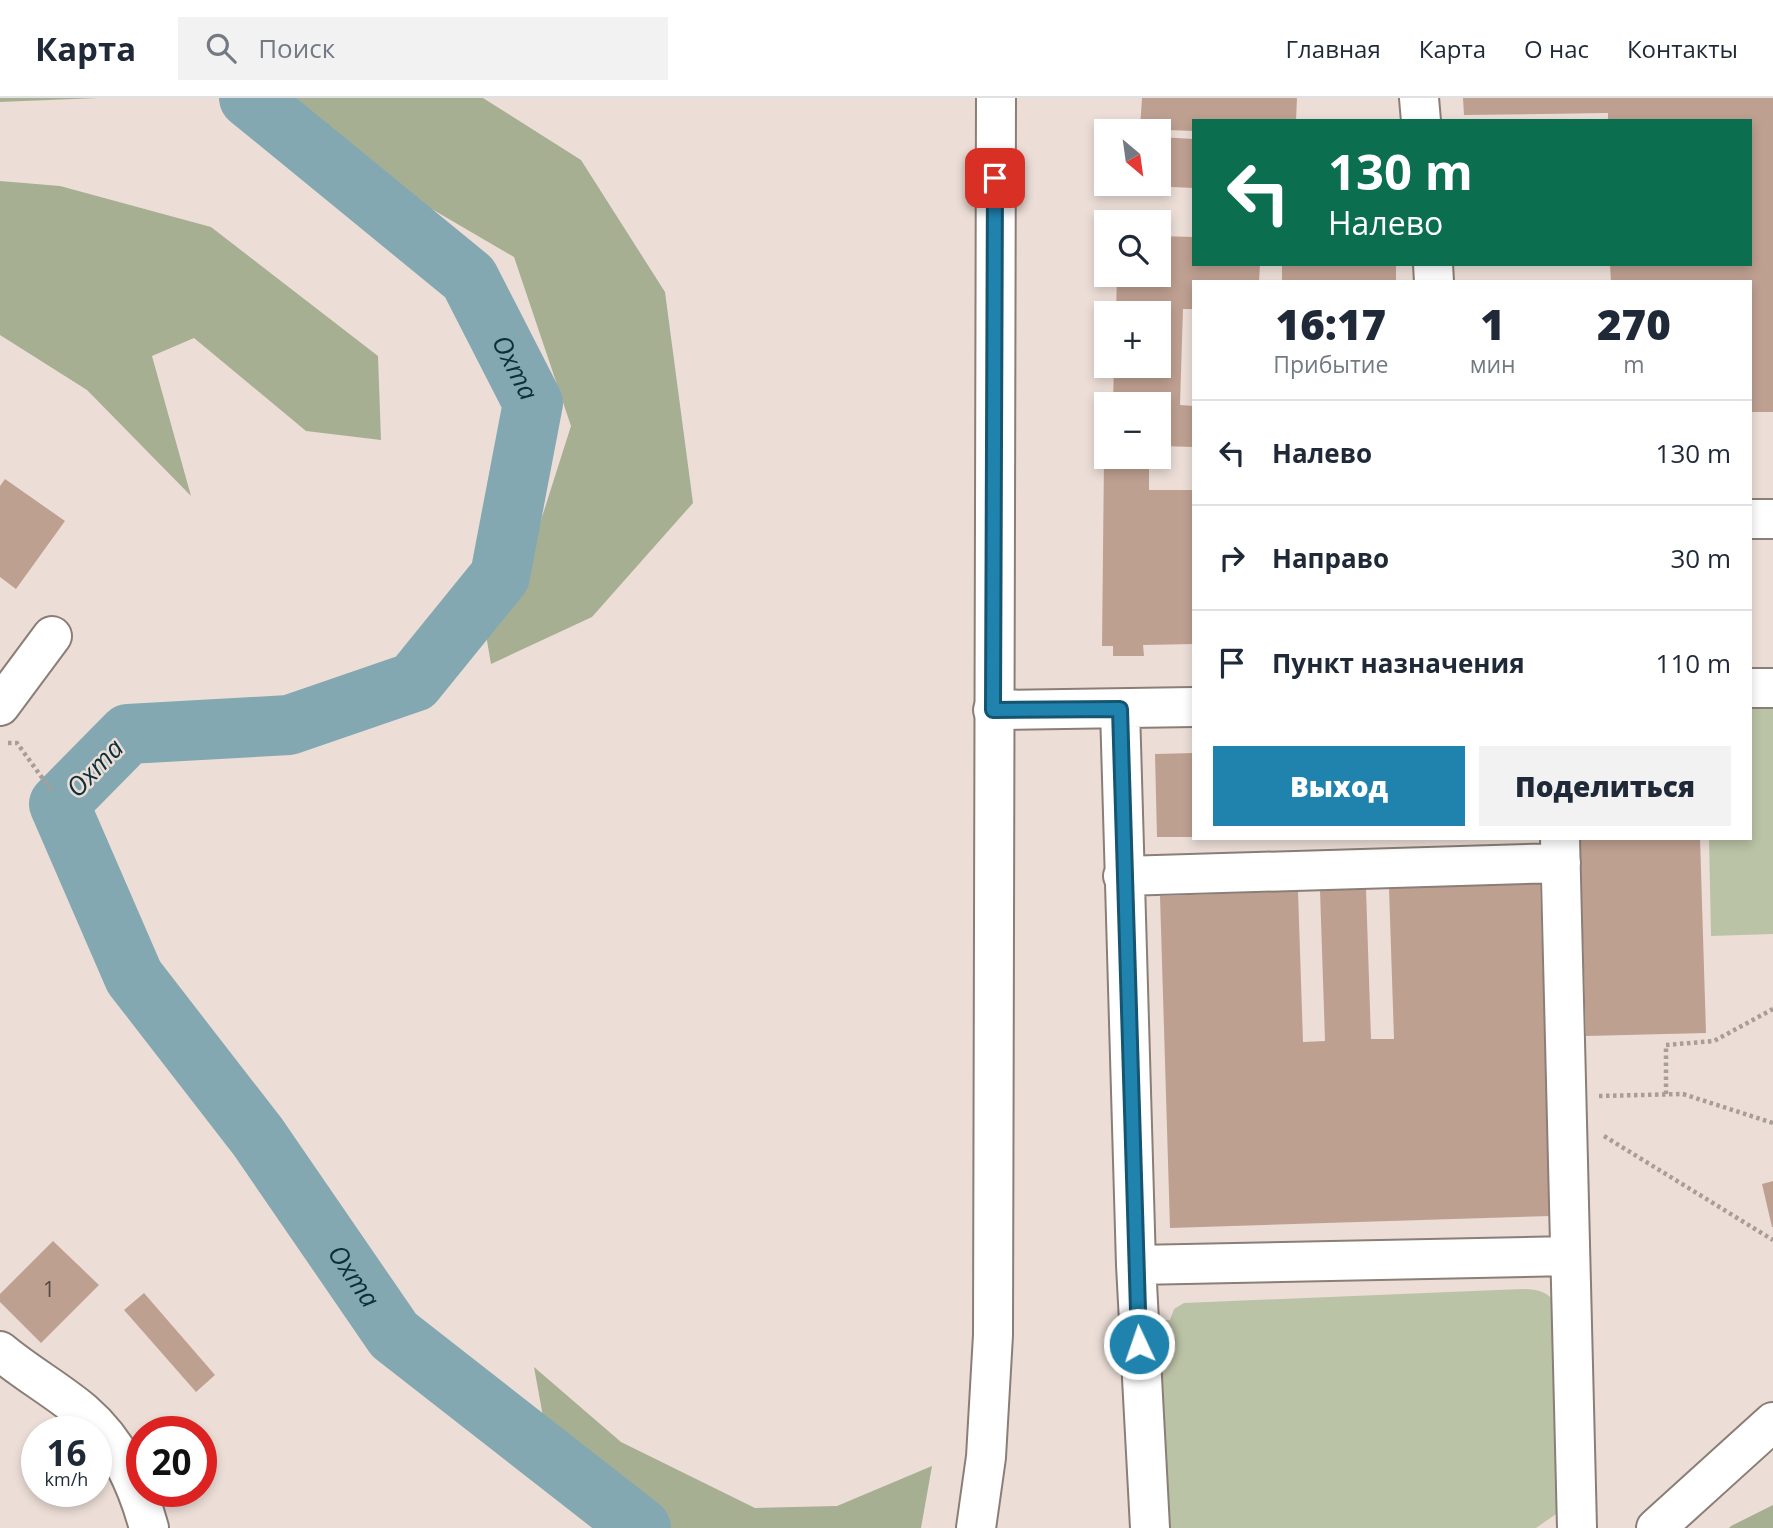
<!DOCTYPE html>
<html lang="ru">
<head>
<meta charset="utf-8">
<style>
	body { margin:0; font-family:"Open Sans",sans-serif; background:#f2f2f3; color:#1f2937; height:100vh; display:flex; flex-direction:column; font-size:26px; white-space:nowrap }
	* { box-sizing:border-box; margin:0 }
	p { font-size:23px; color:#747a83 }
	.icon { flex:none; width:38px; height:38px; fill:none; stroke:currentColor; stroke-width:2; stroke-linecap:round; stroke-linejoin:round }
	.map { position:relative; flex:1; overflow:hidden }
	.panel { position:absolute; left:1192px; top:182px; width:560px; height:560px; display:flex; flex-direction:column; background:#fff; border-radius:0px; box-shadow:0 4px 10px #0003 }
	.panel>* { flex:none }
	.banner { position:absolute; left:1192px; top:21px; width:560px; height:147px; border-radius:0px; box-shadow:0 4px 10px #0003; background:#0b6e4f; color:#fff; overflow:hidden }
	.needle { width:46px; rotate:151deg }
	.fabs { position:absolute; left:1094px; top:21px; display:grid; gap:14px }
	.fabs a { display:grid; place-items:center; width:77px; height:77px; border-radius:0px; background:#fff; box-shadow:0 4px 10px #0003; font-size:35px }
	.speed { position:absolute; left:21px; top:1318px; display:flex; gap:14px; font-size:35px; font-weight:700; text-align:center }
	.speed>* { display:grid; place-content:center; width:91px; height:91px; border-radius:50%; background:#fff; box-shadow:0 4px 10px #0003; line-height:1 }
	.speed small { font-size:18px; font-weight:400 }
	.speed .limit { border:10px solid #d22; background:#fff; color:#111 }
	.pin { position:absolute; display:grid; place-items:center; width:60px; height:60px; color:#fff; margin:-30px; border-radius:14px; box-shadow:0 4px 10px #0006 }
	.me { position:absolute; width:77px; margin:-38px; rotate:357deg; stroke-linejoin:round; filter:drop-shadow(0 0 5px #0008) }
	.turn { display:flex; align-items:center; gap:24px; height:147px; padding:0 21px; font-size:32px }
	.turn .icon { width:91px; height:91px; stroke-width:2.5 }
	.turn b { display:block; font-size:49px; line-height:60px }
	.eta { display:flex; justify-content:space-evenly; align-items:center; height:119px; text-align:center }
	.eta b { font-size:42px; font-weight:800; line-height:49px }
	.cta { display:flex; gap:14px; margin-top:auto; padding:14px 21px }
	.cta a { flex:1; height:80px; border-radius:0px; background:#2083ae; color:#fff; font-size:28px; font-weight:800; line-height:80px; text-align:center }
	.cta a+a { background:#f2f2f3; color:#1f2937 }
	ul { padding:0; list-style:none }
	li { display:flex; align-items:center; gap:21px; height:105px; padding:0 21px; border-top:2px solid #e0e1e3 }
	li div { flex:1 }
	li b { display:block; font-size:26px }
	li em { font-style:normal }
	header { display:flex; align-items:center; gap:42px; box-sizing:border-box; height:98px; padding:0 35px; background:#fff; border-bottom:2px solid #e0e1e3 }
	header strong { font-size:33px }
	nav { display:flex; gap:38px; margin-inline-start:auto; font-size:24px }
	.search { width:490px; height:63px; background:#f2f2f3; display:flex; align-items:center; gap:18px; box-sizing:border-box; padding:0 24px; border-radius:0px; color:#747a83; font-size:26px }
	.map>svg:first-child { display:block }
	.green { fill:#bbc3a6 }
	.forest { fill:#a7af92 }
	.lines { fill:none; stroke-linecap:round; stroke-linejoin:round }
	.river { stroke:#84a8b1; stroke-width:60 }
	.building { fill:#bea091 }
	.minor-casing { stroke:#8a7e77; stroke-width:42 }
	.major-casing { stroke:#8a7e77; stroke-width:42 }
	.path { stroke:#a89d97; stroke-width:4.5; stroke-dasharray:3.5 3.5; stroke-linecap:butt }
	.minor { stroke:#fff; stroke-width:38 }
	.major { stroke:#fff; stroke-width:38 }
	.route-casing { stroke:#155571; stroke-width:18 }
	.route { stroke:#2083ae; stroke-width:12 }
	.labels { text-anchor:middle; stroke-width:5; stroke-linejoin:round; paint-order:stroke }
	.number-label { font-size:21px; fill:#524741 }
	.water-label { font-size:26px; font-style:italic; fill:#0c3039; stroke:#ecded7 }
</style>
</head>
<body>
<header>
<strong>Карта</strong>
<div class="search"><svg class="icon" aria-label="search" viewBox="0 0 24 24"><circle cx="10" cy="10" r="6"/><path d="M15 15l6 6"/></svg>Поиск</div>
<nav><a>Главная</a><a>Карта</a><a>О нас</a><a>Контакты</a></nav>
</header>
<div class="map">
<svg width="1773" height="1430" viewBox="0 0 1773 1430">
	<rect width="100%" height="100%" fill="#ecded7"/>
	<path class="green" d="M1750,600l23,1v235l-62,2 -2,-98h41z
		M1497,1192c24,0 48,-7 61,17l1,205 -23,16h-370l-14,-201 10,-7h8l4,-11 10,-6z"/>
	<path class="forest" d="M0,0h99l-99,4z
		M283,0h200l98,62 84,132 28,211 -101,114 -101,47 -6,-35 35,-43 51,-160 -57,-169 -149,-87z
		M0,83l60,5 151,41 167,129 3,84 -75,-9 -112,-93 -42,18 39,140 -104,-106 -87,-55z
		M534,1269l87,75 134,66 82,-2 95,-40 -11,62h-252l-26,-11 -57,-56 -40,-28z
		M1773,1407v23h-44l2,-2z"/>
	<g class="lines">
		<path class="river" id="s1" d="M249,0l220,180 64,125 -33,173 -86,106 -125,43 -161,9 -69,70 75,173 124,160 136,198 247,193"/>
	</g>
	<path class="building" d="M1142,0h155l-1,23h-102v10l-54,-2z
		M1463,0h310v314h-23v-130h-139l-1,-18h140v-143h-142v-8l-144,2z
		M1158,39l36,2v49l-44,-2 8,-2z
		M1158,138l36,1v27h66l-1,18h-65v27h-11l-3,96 14,1v41l-36,-1v-42h-45l1,-38h44v-53h-42l1,-38h41z
		M1282,166h114v18h-114z
		M1104,359h45v33h45v154l-51,1 1,11h-31v-10h-11z
		M5,381l60,42 -49,68 -16,-12v-91z
		M1194,655v84h-37l-2,-83z
		M1580,740h120l6,195 -120,3z
		M1540,785l11,333 -381,12 -10,-332 138,-5 5,151 22,-1 -5,-151 46,-1 5,150h23l-5,-151z
		M1773,1083v46h-1l-10,-43z
		M53,1143l46,44 -58,58 -41,-41v-8z
		M144,1195l71,82 -19,17 -72,-82z"/>
	<g class="lines">
		<defs>
			<path id="minor" d="M1419,0l2,23
				M1433,166l1,18
				M1750,421h23
				M1750,590h23
				M0,608l52,-70
				M1120,611l16,556 14,263
				M993,612l201,-3
				M1560,740l17,690
				M1123,778l438,-13
				M1136,1167l434,-9
				M0,1253c26,22 57,39 83,61 36,31 54,72 66,116
				M1656,1430l117,-106"/>
			<path id="major" d="M976,1430l10,-71 7,-122 3,-1237"/>
		</defs>
		<use href="#minor" class="minor-casing"/>
		<use href="#major" class="major-casing"/>
		<path class="path" d="M8,645h9l34,47
			M1666,996v-49l48,-4 59,-32
			M1599,998l84,-2 90,29
			M1604,1038l169,104"/>
		<use href="#minor" class="minor"/>
		<use href="#major" class="major"/>
	</g>
	<g class="lines">
		<defs>
			<path id="route" d="M995,80l-2,532 127,-1 19,635"/>
		</defs>
		<use href="#route" class="route-casing"/>
		<use href="#route" class="route"/>
	</g>
	<g class="labels">
		<g class="number-label">
			<text x="49" y="1199">1</text>
		</g>
		<g class="water-label">
			<text dy="9" stroke="none"><textPath href="#s1" startOffset="385">Охта</textPath></text>
			<text transform="translate(95 670) rotate(-46)" y="9">Охта</text>
			<text dy="9" stroke="none"><textPath href="#s1" startOffset="1689">Охта</textPath></text>
		</g>
	</g>
</svg>
<div class="fabs">
<a><svg class="needle" viewBox="-14 -14 28 28"><path d="M0-13l5 13h-10z" fill="#e53935"/><path d="M0 13l5-13h-10z" fill="#747a83"/></svg></a>
<a><svg class="icon" aria-label="search" viewBox="0 0 24 24"><circle cx="10" cy="10" r="6"/><path d="M15 15l6 6"/></svg></a>
<a>+</a>
<a>−</a>
</div>
<div class="speed"><div>16<small>km/h</small></div><div class="limit">20</div></div>
<div class="pin" style="left:995px;top:80px;background:#d93025"><svg class="icon" aria-label="arrive" viewBox="0 0 24 24"><path d="M6 21V4h12l-3 4 3 4H6"/></svg></div>
<svg class="me" style="left:1139px;top:1246px" viewBox="-20 -20 40 40"><circle r="17" fill="#2083ae" stroke="#fff" stroke-width="3"/><path d="M0-11L8 9 0 5-8 9z" fill="#fff"/></svg>
<div class="banner">
<div class="turn"><svg class="icon" aria-label="left" viewBox="0 0 24 24"><path d="M17 20v-9H6M10 6l-5 5 5 5"/></svg><div><b>130 m</b>Налево</div></div>
</div>
<section class="panel">
<div class="eta">
<div><b>16:17</b><p>Прибытие</p></div>
<div><b>1</b><p>мин</p></div>
<div><b>270</b><p>m</p></div>
</div>
<ul>
<li><svg class="icon" aria-label="left" viewBox="0 0 24 24"><path d="M17 20v-9H6M10 6l-5 5 5 5"/></svg><div><b>Налево</b></div><em>130 m</em></li>
<li><svg class="icon" aria-label="right" viewBox="0 0 24 24"><path d="M7 20v-9h11M14 6l5 5-5 5"/></svg><div><b>Направо</b></div><em>30 m</em></li>
<li><svg class="icon" aria-label="arrive" viewBox="0 0 24 24"><path d="M6 21V4h12l-3 4 3 4H6"/></svg><div><b>Пункт назначения</b></div><em>110 m</em></li>
</ul>
<div class="cta"><a>Выход</a><a>Поделиться</a></div>
</section>
</div>
</body>
</html>
